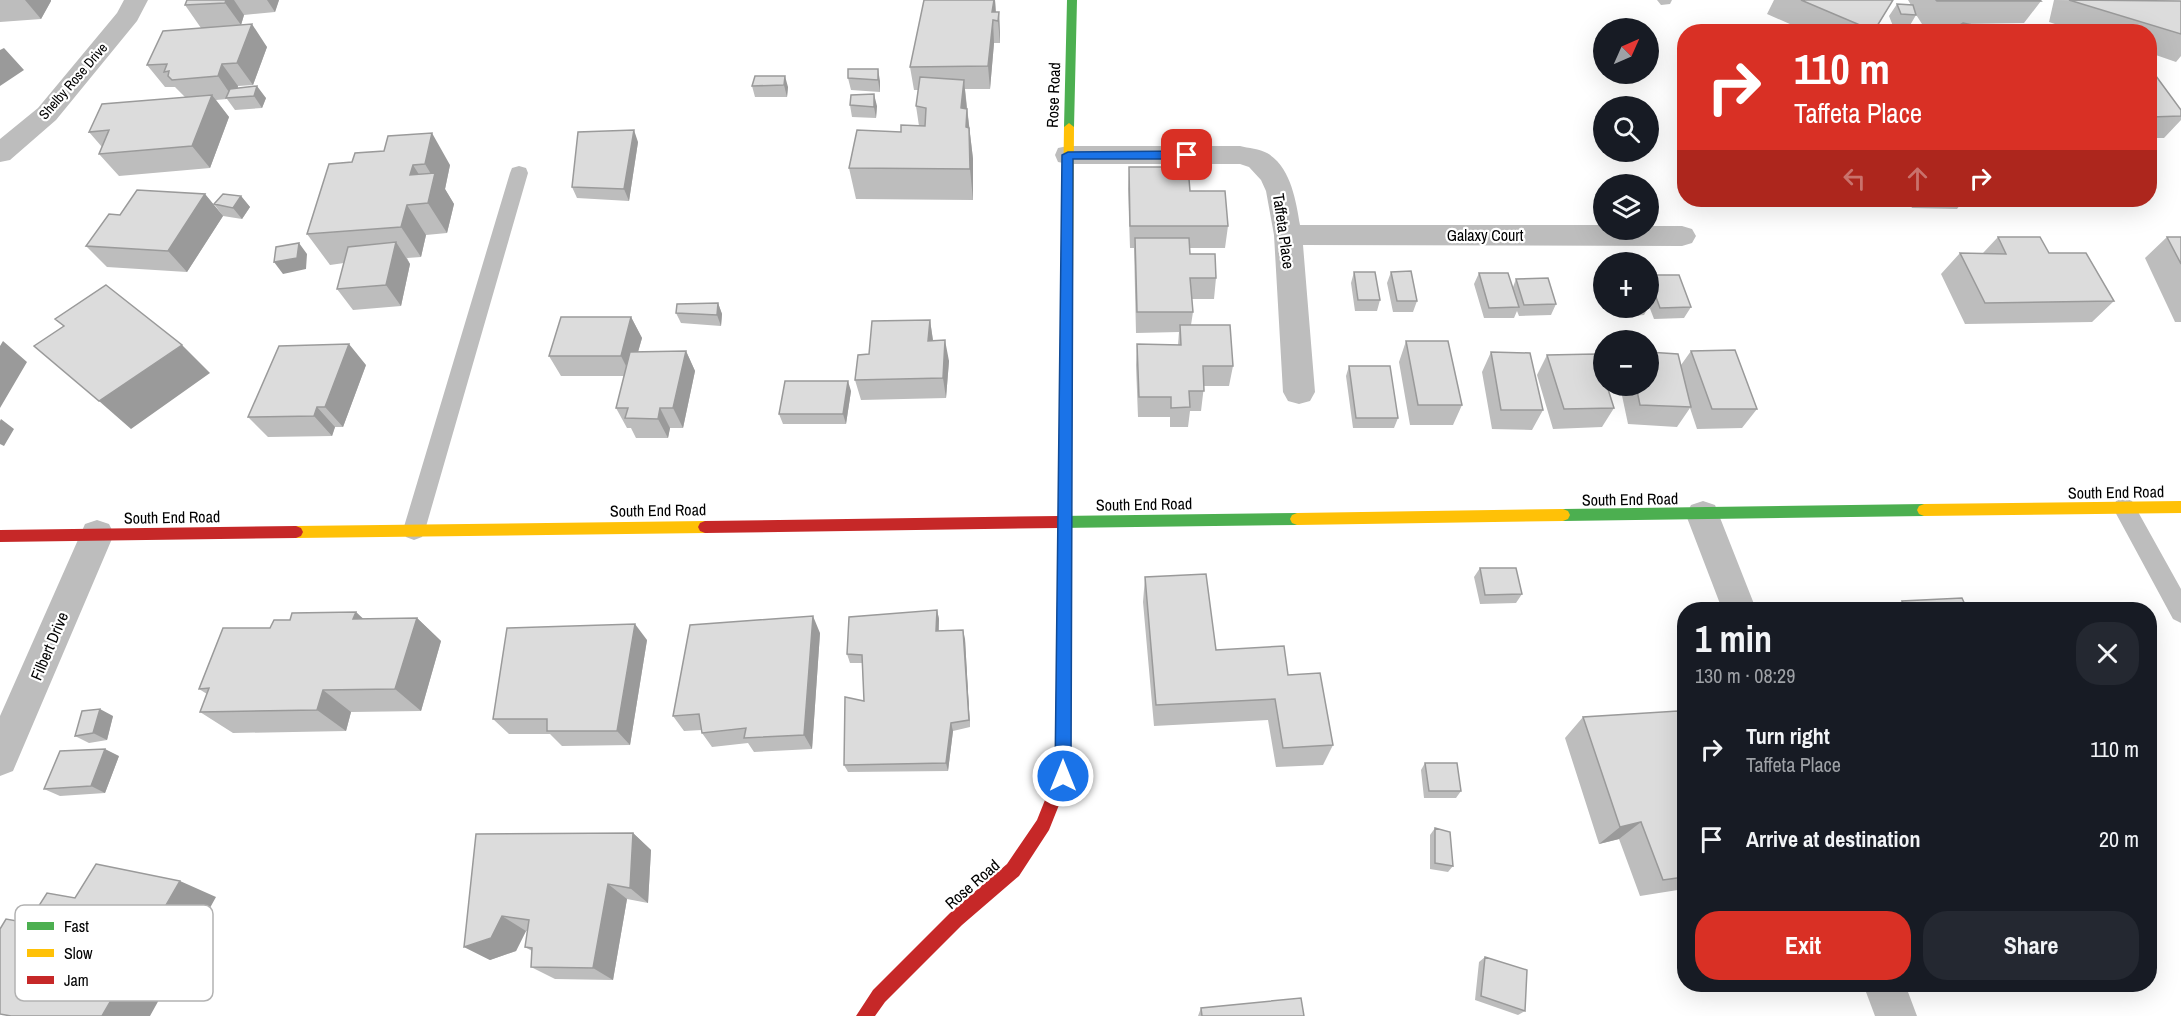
<!DOCTYPE html>
<html lang="en">
<head>
<meta charset="utf-8">
<style>
	body { margin:0; font-family:"Archivo Narrow",sans-serif; background:#242831; color:#f1f3f6; height:100vh; display:flex; flex-direction:column; font-size:22px; white-space:nowrap }
	* { box-sizing:border-box; margin:0 }
	p { font-size:20px; color:#9ea1a6 }
	.icon { flex:none; width:33px; height:33px; fill:none; stroke:currentColor; stroke-width:2; stroke-linecap:round; stroke-linejoin:round }
	.map { position:relative; flex:1; overflow:hidden }
	.panel { position:absolute; left:1677px; top:602px; width:480px; height:390px; display:flex; flex-direction:column; background:#171b24; border-radius:24px; box-shadow:0 6px 24px #0002 }
	.panel>* { flex:none }
	.top-card { position:absolute; left:1677px; top:24px; width:480px; height:183px; border-radius:24px; box-shadow:0 6px 24px #0002; background:#d93025; color:#fff; overflow:hidden }
	.needle { width:39px; rotate:45deg }
	.tools { position:absolute; left:1593px; top:18px; display:grid; gap:12px }
	.tools a { display:grid; place-items:center; width:66px; height:66px; border-radius:50%; background:#171b24; box-shadow:0 6px 24px #0002; font-size:30px }
	.pin { position:absolute; display:grid; place-items:center; width:51px; height:51px; color:#fff; margin:-26px; border-radius:12px; box-shadow:0 3px 9px #0006 }
	.me { position:absolute; width:66px; margin:-33px; rotate:0deg; stroke-linejoin:round; filter:drop-shadow(0 0 4px #0008) }
	.turn { display:flex; align-items:center; gap:21px; height:126px; padding:0 18px; font-size:27px }
	.turn .icon { width:78px; height:78px; stroke-width:2.5 }
	.turn b { display:block; font-size:42px; line-height:51px }
	.lanes { display:flex; align-items:center; height:57px; padding:0 18px; background:#0003; justify-content:center; gap:30px; direction:ltr }
	.lanes .off { opacity:.35 }
	.round { display:grid; place-items:center; flex:none; width:63px; height:63px; border-radius:24px; background:#242831 }
	.summary { display:flex; align-items:center; justify-content:space-between; height:102px; padding:0 18px }
	h1 { font-size:36px; font-weight:800; line-height:45px }
	.cta { display:flex; gap:12px; margin-top:auto; padding:12px 18px }
	.cta a { flex:1; height:69px; border-radius:24px; background:#d93025; color:#fff; font-size:24px; font-weight:800; line-height:69px; text-align:center }
	.cta a+a { background:#242831; color:#f1f3f6 }
	ul { padding:0; list-style:none }
	li { display:flex; align-items:center; gap:18px; height:90px; padding:0 18px }
	li div { flex:1 }
	li b { display:block; font-size:22px }
	li em { font-style:normal }
	.map>svg:first-child { display:block }
	.lines { fill:none; stroke-linecap:round; stroke-linejoin:round }
	.lane { fill:#bdbdbd; fill-rule:evenodd }
	.street { fill:#bdbdbd; fill-rule:evenodd }
	.fast { fill:#4caf50; fill-rule:evenodd }
	.slow { fill:#ffc107; fill-rule:evenodd }
	.jam { fill:#c62828; fill-rule:evenodd }
	.wall { fill:#bdbdbd }
	.shaded-wall { fill:#9a9a9a }
	.building { fill:#dcdcdc; stroke:#9a9a9a; stroke-width:1.5 }
	.route { fill:#1a73e8; stroke:#114b97; stroke-width:1.5 }
	.labels { text-anchor:middle; stroke-width:4.5; stroke-linejoin:round; paint-order:stroke }
	.far-street-label { font-size:14px; fill:#000; stroke:#fff }
	.street-label { font-size:16px; fill:#000; stroke:#fff }
	.key { fill:#fff; stroke:#b2b2b2; stroke-width:1.5 }
	.key-label { font-size:16px; fill:#000 }
</style>
</head>
<body>
<div class="map">
<svg width="2181" height="1016" viewBox="0 0 2181 1016">
	<rect width="100%" height="100%" fill="#fff"/>
	<g class="lines">
		<path class="lane" d="M519,166l7,2 2,5 -103,357 -3,7 -8,3 -8,-3 -3,-7 107,-357 2,-5z
			M2124,498l8,3 49,88v34l-8,-4 -60,-111 3,-7z"/>
		<path class="street" d="M124,0h24l-11,21 -81,99 -46,40 -10,2v-23l38,-31 79,-95z
			M1068,146h172c8,2 20,3 27,7 24,14 29,48 33,72h304v5h44v-4h34l10,3 4,7 -4,7 -10,3 -379,-1 12,147 -5,9 -11,3 -11,-3 -5,-9 -9,-157 -8,-44 -5,-11 -12,-13 -9,-3h-172l-10,-2 -3,-7 3,-7z
			M1703,501l12,4 41,104h-34l-36,-94 5,-10z
			M97,520l12,4 5,10 -101,237 -13,5v-60l85,-192z
			M1863,984h42l12,32h-42z"/>
		<path class="fast" d="M1067,0h10l-3,127 -5,4 -5,-4z
			M1924,504l5,2 2,4 -2,4 -5,2 -361,5 -5,-2 -2,-4 2,-4 5,-2z
			M1297,513l5,2 2,4 -2,4 -5,2 -238,3 -5,-2 -2,-4 2,-4 5,-2z"/>
		<path class="slow" d="M1069,123l5,4 -3,475 -2,4 -5,2 -5,-2 -2,-4 7,-475z
			M2181,501v12l-257,3 -5,-2 -2,-4 2,-4 5,-2z
			M1563,509l5,2 2,4 -2,4 -5,2 -266,4 -5,-2 -2,-4 2,-4 5,-2z
			M705,521l5,2 2,4 -2,4 -5,2 -409,5 -5,-2 -2,-4 2,-4 5,-2z"/>
		<path class="jam" d="M1059,516l5,2 2,4 -2,4 -5,2 -354,5 -5,-2 -2,-4 2,-4 5,-2z
			M296,526l5,2 2,4 -2,4 -5,2 -296,4v-12z
			M1064,596l5,2 2,4v173l-22,55 -30,46 -57,49 -77,77 -10,14h-19l17,-26 77,-77 57,-49 30,-44 18,-45 2,-173 2,-4z"/>
	</g>
	<path class="wall" d="M0,0h51v1l-10,18 -41,3z
		M187,0h92l-4,12 -31,3 -3,10 26,22 -14,38 -15,1v2l28,10 -4,10 -27,2 -8,-11 -11,1 13,17 -19,51 -91,8 -20,-22 3,-7 -13,-15 96,-35 -10,-10h-10l-18,-22 54,-37 -16,-23z
		M995,0l1,12h3l1,23v8h-6l-4,46h-25l8,70v41l-117,-1 -7,-31 52,-36 18,-6 -3,-20 2,-16h-4l-4,-23z
		M1657,0h15l-2,4 -9,1z
		M1774,0h119l-19,32h-66l-41,-18z
		M1908,0h132l1,1 -17,22 -58,1 15,8h-27l4,-6 4,-2h-40l-7,-11 1,2 -7,12 -16,-1 -4,-10 8,-12 14,1z
		M2054,0l127,1v55l-5,6 -26,-9v-21h-71l-30,-10z
		M848,69l32,12v11l-29,-2 -3,-12z
		M2150,73l31,37v10l-17,18h-14z
		M755,76l33,11 -1,10h-32l-3,-11z
		M850,105l27,1 -1,12 -24,-1z
		M638,142l-9,59 -52,-3 -5,-11z
		M352,162l98,3 -5,24 9,15 -7,29 -21,2 -5,22 -14,1 3,6 -9,42 -48,4 -16,-21 7,-26 -14,2 -23,-31z
		M1129,167l61,24 38,35 -3,22h-36l1,6 26,24 -2,21h-22l1,13 -2,13 42,41 -4,20h-25l-3,25h-11l-2,16h-18v-10h-32l-2,-52 1,-21 41,1 1,-13 -43,1 -2,-85h-4l-2,-59z
		M205,194l18,22 -36,56 -80,-5 -21,-21 34,-31z
		M241,196l9,11 -8,12 -19,-3 -9,-12z
		M1908,200h56l-7,9 -45,-1z
		M1998,237l51,16 65,48 -22,21 -127,2 -24,-50 19,-21h23z
		M2167,237h14v85h-6l-30,-64z
		M1354,272l26,28 -3,11h-22l-4,-28z
		M1391,272l26,29 -4,11h-20l-6,-29z
		M1479,273l34,14 3,-8 40,25 -5,11 -32,1 -2,-5 -3,7h-30l-10,-34z
		M1648,275l43,32 -7,11 -30,1 -5,-13 -1,1z
		M718,303l4,11 -1,12 -40,-3 -5,-10z
		M1616,308h32l-4,7 -24,2z
		M631,317l11,21 -4,14 48,-1 9,20 -12,57h-13l-2,10h-32l-5,-10h-4l-11,-20 8,-32h-63l-12,-20z
		M930,320l3,20 16,21 -3,37 -85,2 -6,-20 14,-26z
		M1406,341l56,64 -9,20h-43l-11,-63z
		M1691,351l66,58 -15,19 -45,1 -7,-21 -13,19 -49,-3 -8,-38h28l33,-21z
		M1491,352l52,58 -11,20 -40,-1 -10,-57z
		M1547,355l67,53 -12,19 -49,2 -16,-54z
		M366,365l-23,62h-8l-3,9 -64,1 -20,-20z
		M1349,366l49,52 -4,10h-41l-7,-52z
		M851,391l-5,33h-63l-4,-10z
		M1480,568l42,26 -6,9 -36,1 -6,-27z
		M1145,577l71,73 72,25 45,70 -10,20 -47,2 -8,-47 -114,6 -11,-124z
		M1902,601l65,8h-75z
		M937,610l2,9v12l26,8 5,88 -17,4 -5,40 -100,1 -4,-7 20,-64 -2,-38h-12l-3,-9z
		M356,612l6,7 55,-1 24,23 -20,70 -70,1 -5,19 -113,2 -33,-21 7,-18 -8,-5 71,-61 20,-8z
		M820,633l-8,116 -58,3 -6,-9 -36,4 -10,-14v-3l-18,1 -11,-15z
		M647,640l-17,105 -68,1 -12,-12h-41l-16,-15z
		M113,716l-6,24 -18,3 -14,-7z
		M1583,717l101,13v159l-44,7 -21,-57 -20,5 -34,-106z
		M119,756l-14,37 -45,3 -16,-7z
		M1425,763l36,28 -5,7h-32l-3,-28z
		M1435,828l18,38 -5,6 -18,-3v-34z
		M633,833l18,17 -3,53 -21,-4 -14,81 -58,-1 -24,-12 1,-16 -7,-4 3,-16h-2l-10,20 -26,9 -26,-13 12,-113z
		M1485,957l40,54 -7,4 -43,-15 4,-38z
		M1995,984h86l-84,4z
		M1201,1008l103,8h-106z"/>
	<path class="shaded-wall" d="M25,0h26v1l-10,18z
		M226,0h8l10,15 -3,10 -16,-22z
		M267,0h12l-4,12z
		M994,0h1l1,18 -4,-6z
		M999,12l1,23v8l-2,-22z
		M993,20l1,23 -4,46 -2,-23z
		M252,24l15,23 -14,38 -16,-22z
		M4,48l20,22 -24,16v-36z
		M222,64l16,22 -3,12h-2l-15,-22z
		M878,69l2,12v11l-2,-12z
		M785,76l3,11 -1,10 -3,-12z
		M964,80l3,31 -6,-3z
		M257,86l9,12 -4,10 -8,-12z
		M874,94l3,12 -1,12 -2,-11z
		M212,95l17,22 -19,51 -18,-22z
		M967,109l6,50v41l-7,-73z
		M634,130l4,12 -9,59 -5,-12z
		M432,133l18,32 -5,24 9,15 -7,29 -37,-58 3,-10 17,27 4,-13 -9,-15z
		M205,194l18,22 -36,56 -19,-21z
		M241,196l9,11 -8,12 -9,-11z
		M407,205l19,30 -5,22 -20,-30z
		M396,242l14,22 -9,42 -15,-21z
		M299,243l8,11 -1,15 -23,5 -9,-12z
		M718,303l4,11 -1,12 -4,-11z
		M631,317l11,21 -11,38 -10,-20z
		M930,320l3,21h-5z
		M945,340l4,21 -3,37 -3,-20z
		M3,341l24,21 -27,46v-62z
		M349,344l17,21 -23,62 -18,-20z
		M182,345l28,28 -79,56 -32,-28z
		M686,351l9,20 -12,57 -10,-20z
		M848,381l3,10 -5,33 -3,-10z
		M317,407l18,20 -3,9 -18,-20z
		M660,408l10,20 -2,10 -10,-19z
		M1,419l13,10 -10,17 -4,-2v-23z
		M937,610l2,9 -1,20 -2,-8z
		M356,612l26,24 -29,-17z
		M813,616l7,17 -8,116 -8,-14z
		M417,618l24,23 -20,70 -26,-22z
		M635,624l12,16 -17,105 -13,-14z
		M963,630l2,9 5,88 -1,-7z
		M323,690l28,22 -5,19 -29,-21z
		M100,709l13,7 -6,24 -14,-7z
		M951,723l2,8 -5,40 -2,-8z
		M105,749l14,7 -14,37 -14,-7z
		M1641,822l-22,17 -20,5 21,-17z
		M633,833l18,17 -3,53 -18,-15z
		M180,881l36,16 -66,119h-48z
		M608,884l19,15 -14,81 -20,-12z
		M502,916l24,15 -10,20 -26,9 -26,-13z"/>
	<path class="building" d="M187,0h39l-1,3 -40,2z
		M924,0h70l-2,12h7l-1,9 -5,-1 -5,46 -78,1z
		M1801,0h92l-19,31z
		M1936,0h104l1,1h-104z
		M2069,0l112,1v33z
		M1897,4l16,1 3,10 -15,-1z
		M1963,23l14,3 4,3v3h-21l-2,-6z
		M252,24l-15,39 -15,1 -4,12 -46,4 -4,-4 1,-5 -5,1 3,-8 -20,1 16,-34z
		M848,69h30v11l-30,-2z
		M2153,72l28,38v6l-31,1v-44z
		M755,76h30l-1,9 -32,1z
		M920,77l44,3 -3,28 6,1 -1,18 3,1 1,41 -121,-1 8,-38 44,2v-7l24,1 1,-18 -10,-2z
		M257,86l-3,10 -28,2 4,-9z
		M874,94v13l-24,-2 1,-10z
		M212,95l-20,51 -93,8 10,-24 -20,2 13,-28z
		M634,130l-10,59 -52,-2 6,-55z
		M432,133l-7,31 -12,1 -3,10 25,-2 -7,30 -21,2 -6,22 -94,7 22,-70 23,-2 3,-9 29,-2 4,-15z
		M1129,167h59l2,24h35l3,35h-98z
		M137,190l68,4 -37,57 -82,-5 23,-32 11,1z
		M223,194l18,2 -8,12 -19,-4z
		M1998,237h42l9,16h37l28,48 -129,2 -25,-50 46,1z
		M2167,237h14v27z
		M1135,238h54l1,16h25l1,24h-26l3,34h-56z
		M396,242l-10,43 -49,4 11,-42z
		M299,243l-2,15 -23,4 2,-15z
		M1411,271l6,30h-20l-6,-29z
		M1354,272h21l5,28h-22z
		M1479,273h29l11,34 -30,1z
		M1648,275h31l12,32 -31,1z
		M1548,278l8,26 -32,1 -8,-26z
		M106,285l76,60 -83,56 -65,-55 30,-20 -9,-7z
		M718,303l-1,12 -41,-2 1,-9z
		M561,317h70l-10,39h-72z
		M930,320l-2,21 17,-1 -2,38 -88,2 3,-25 11,-1 3,-33z
		M1180,325h50l3,41h-30l1,25h-15l1,16 -19,1v-11h-32l-2,-53 44,1z
		M1406,341h42l14,64h-44z
		M349,344l-24,63h-8l-3,9 -66,1 31,-71z
		M1735,350l22,59h-45l-21,-58z
		M686,351l-13,57h-13l-2,11 -33,-1 3,-10h-12l14,-56z
		M1491,352l39,1 13,57h-42z
		M1648,352l30,2 13,53 -51,-2 -4,-19h12z
		M1596,354l8,21v11h3l7,22 -50,1 -17,-54z
		M1349,366h41l8,52h-42z
		M785,381h63l-5,33h-64z
		M1480,568h36l6,26 -37,1z
		M1206,574l10,76 68,-4 4,29 32,-2 13,72 -50,3 -8,-49 -119,6 -11,-128z
		M1962,598l5,11h-61l-4,-8z
		M937,610l-1,21 27,-1 6,90 -18,3 -5,40 -102,2 1,-68 19,4 -2,-46 -15,-1 2,-37z
		M356,612l-3,7 64,-1 -22,71 -72,1 -6,20 -117,2 9,-24 -10,1 24,-61h47l4,-8h16l2,-7z
		M813,616l-9,119 -60,3 2,-10 -44,5 -3,-19 -26,2 17,-91z
		M635,624l-18,107h-70v-12h-54l14,-91z
		M100,709l-7,24 -18,3 7,-25z
		M1678,711l6,19v147l-21,3 -22,-58 -21,5 -37,-110z
		M105,749l-14,37 -47,3 16,-38z
		M1425,763h32l4,28h-32z
		M1435,828l15,4 3,34 -18,-3z
		M633,833l-3,55 -22,-4 -15,84 -62,-1 1,-19 -7,-1 4,-27 -27,-4 -11,22 -27,9 12,-113z
		M96,864l84,17 -78,135h-91l-11,-2v-85l6,-10 22,4 19,-30 28,5z
		M1485,957l42,13 -2,41 -44,-15z
		M1301,998l3,18h-102l-1,-8z"/>
	<path class="route" d="M1187,151l6,4 -6,4h-114l-2,617 -3,5 -5,2 -6,-2 -2,-5 7,-621 6,-3z"/>
	<g class="labels">
		<g class="far-street-label">
			<text transform="translate(73 81) rotate(-49)" y="5">Shelby Rose Drive</text>
		</g>
		<g class="street-label">
			<text transform="translate(1053 95) rotate(-88)" y="6">Rose Road</text>
			<text transform="translate(1284 231) rotate(82)" y="6">Taffeta Place</text>
			<text x="1485" y="241">Galaxy Court</text>
			<text transform="translate(2116 492) rotate(-1)" y="6">South End Road</text>
			<text transform="translate(1630 499) rotate(-1)" y="6">South End Road</text>
			<text transform="translate(1144 504) rotate(-1)" y="6">South End Road</text>
			<text transform="translate(658 510) rotate(-1)" y="6">South End Road</text>
			<text transform="translate(172 517) rotate(-1)" y="6">South End Road</text>
			<text transform="translate(49 646) rotate(-67)" y="6">Filbert Drive</text>
			<text transform="translate(972 884) rotate(-41)" y="6">Rose Road</text>
		</g>
	</g>
	<rect x="15" y="905" width="198" height="96" rx="9" class="key"/>
	<rect x="27" y="922" width="27" height="8" fill="#4caf50"/>
	<rect x="27" y="949" width="27" height="8" fill="#ffc107"/>
	<rect x="27" y="976" width="27" height="8" fill="#c62828"/>
	<g class="key-label">
		<text x="64" y="932">Fast</text>
		<text x="64" y="959">Slow</text>
		<text x="64" y="986">Jam</text>
	</g>
</svg>
<div class="tools">
<a><svg class="needle" viewBox="-14 -14 28 28"><path d="M0-13l5 13h-10z" fill="#e53935"/><path d="M0 13l5-13h-10z" fill="#9ea1a6"/></svg></a>
<a><svg class="icon" aria-label="search" viewBox="0 0 24 24"><circle cx="10" cy="10" r="6"/><path d="M15 15l6 6"/></svg></a>
<a><svg class="icon" aria-label="layers" viewBox="0 0 24 24"><path d="M12 4l9 5-9 5-9-5zM3 14l9 5 9-5"/></svg></a>
<a>+</a>
<a>−</a>
</div>
<div class="pin" style="left:1187px;top:155px;background:#d93025"><svg class="icon" aria-label="arrive" viewBox="0 0 24 24"><path d="M6 21V4h12l-3 4 3 4H6"/></svg></div>
<svg class="me" style="left:1063px;top:776px" viewBox="-20 -20 40 40"><circle r="17" fill="#1a73e8" stroke="#fff" stroke-width="3"/><path d="M0-11L8 9 0 5-8 9z" fill="#fff"/></svg>
<div class="top-card">
<div class="turn"><svg class="icon" aria-label="right" viewBox="0 0 24 24"><path d="M7 20v-9h11M14 6l5 5-5 5"/></svg><div><b>110 m</b>Taffeta Place</div></div>
<div class="lanes"><svg class="icon off" aria-label="left" viewBox="0 0 24 24"><path d="M17 20v-9H6M10 6l-5 5 5 5"/></svg><svg class="icon off" aria-label="ahead" viewBox="0 0 24 24"><path d="M12 20V5M6 11l6-6 6 6"/></svg><svg class="icon" aria-label="right" viewBox="0 0 24 24"><path d="M7 20v-9h11M14 6l5 5-5 5"/></svg></div>
</div>
<section class="panel">
<div class="summary"><div><h1>1 min</h1><p>130 m · 08:29</p></div><a class="round"><svg class="icon" aria-label="close" viewBox="0 0 24 24"><path d="M6 6l12 12M18 6L6 18"/></svg></a></div>
<ul>
<li><svg class="icon" aria-label="right" viewBox="0 0 24 24"><path d="M7 20v-9h11M14 6l5 5-5 5"/></svg><div><b>Turn right</b><p>Taffeta Place</p></div><em>110 m</em></li>
<li><svg class="icon" aria-label="arrive" viewBox="0 0 24 24"><path d="M6 21V4h12l-3 4 3 4H6"/></svg><div><b>Arrive at destination</b></div><em>20 m</em></li>
</ul>
<div class="cta"><a>Exit</a><a>Share</a></div>
</section>
</div>
</body>
</html>
